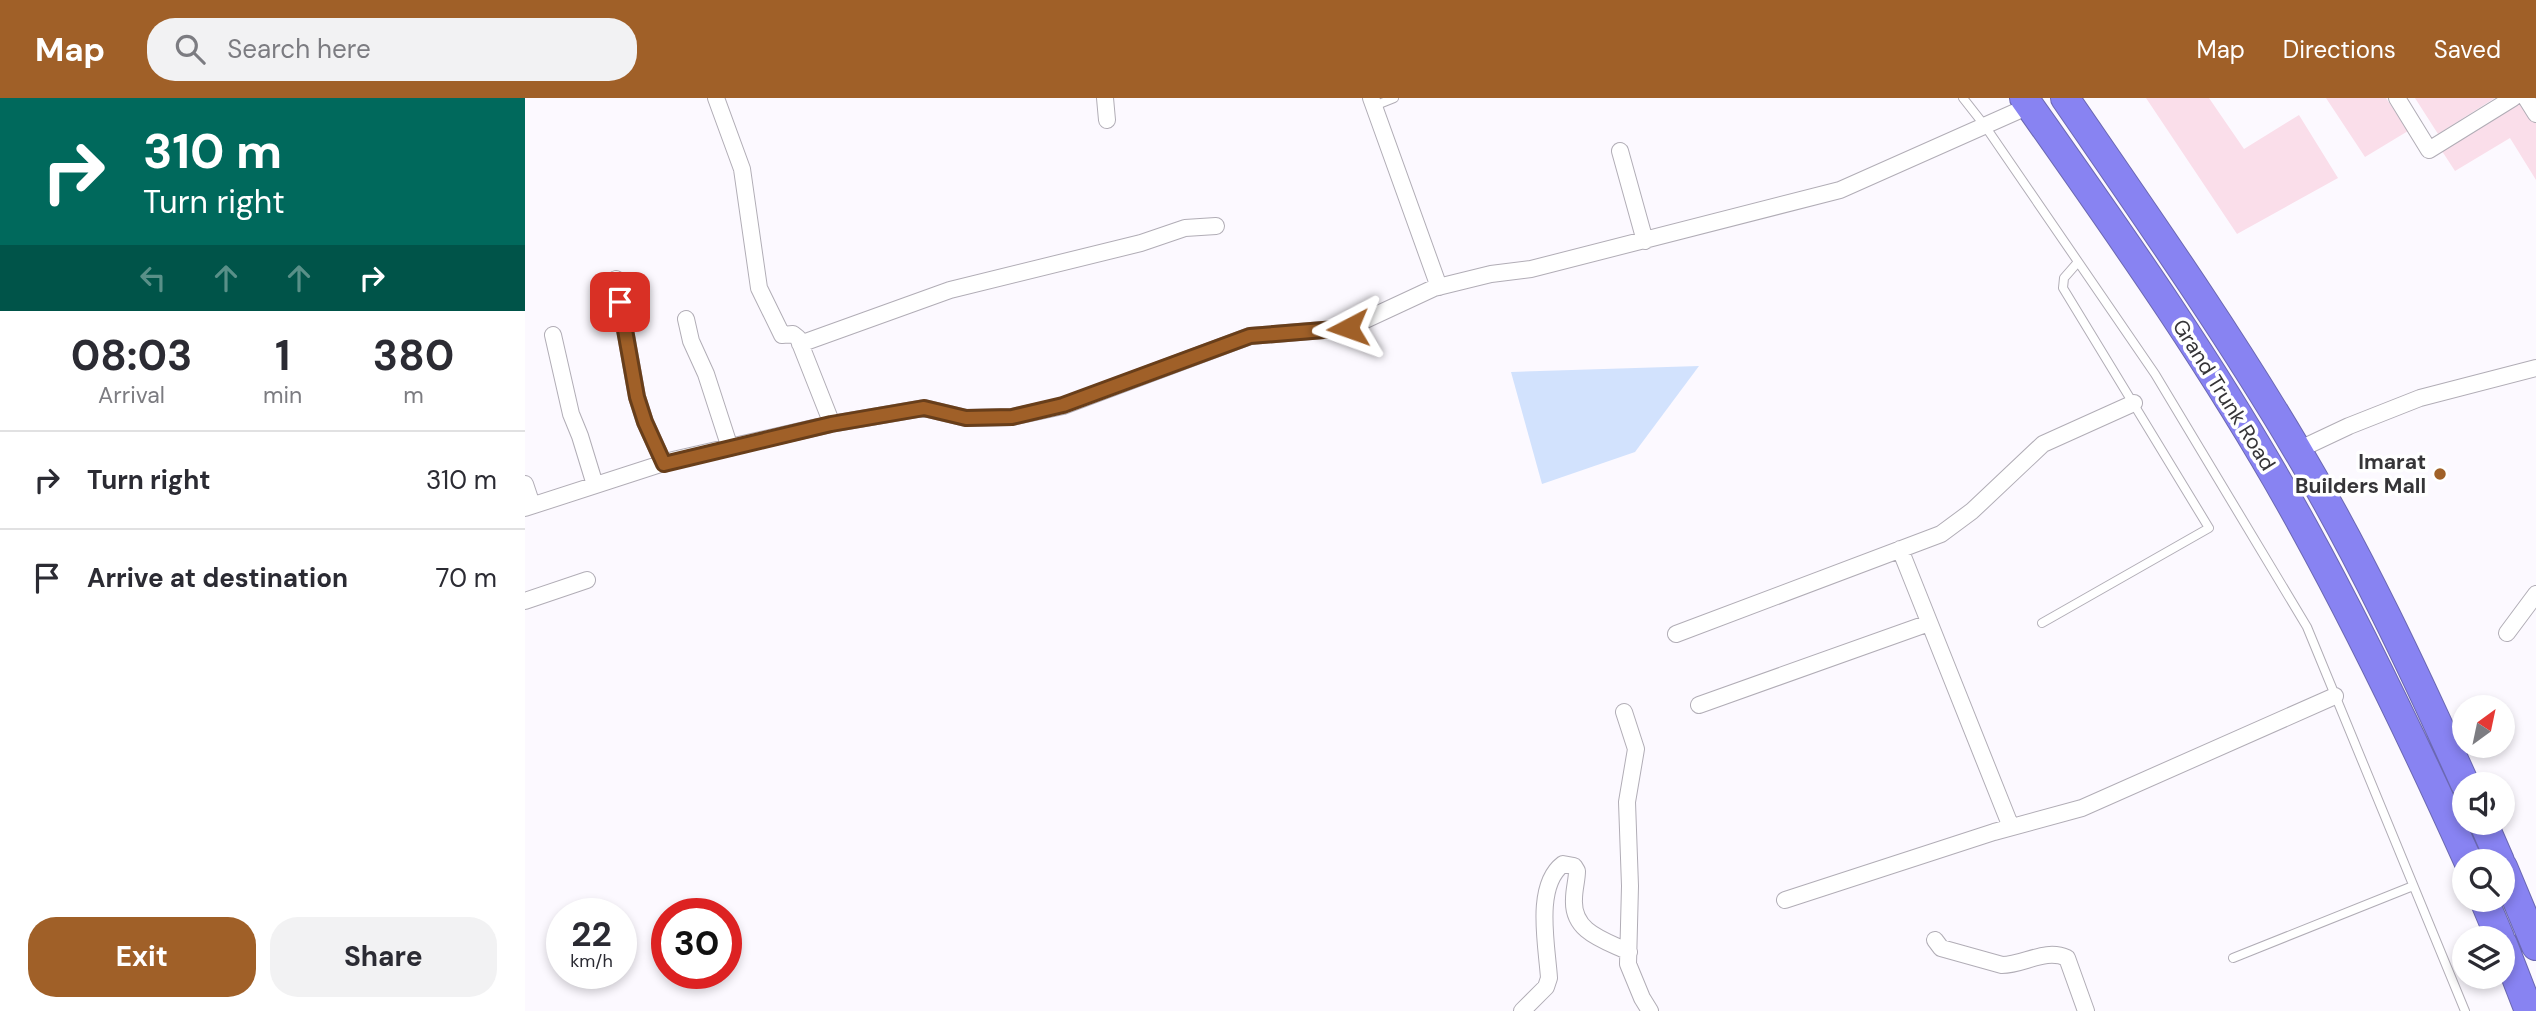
<!DOCTYPE html>
<html lang="en">
<head>
<meta charset="utf-8">
<style>
	body { margin:0; font-family:"DM Sans",sans-serif; background:#f2f2f3; color:#2b2b33; height:100vh; display:flex; flex-direction:column; font-size:26px; white-space:nowrap }
	* { box-sizing:border-box; margin:0 }
	p { font-size:23px; color:#7c7c81 }
	.icon { flex:none; width:38px; height:38px; fill:none; stroke:currentColor; stroke-width:2; stroke-linecap:round; stroke-linejoin:round }
	.map { position:relative; flex:1; overflow:hidden }
	.drawer { display:flex; flex-direction:column; background:#fff; width:525px }
	.drawer>* { flex:none }
	.banner { background:#00695c; color:#fff; overflow:hidden }
	.needle { width:46px; rotate:33deg }
	.buttons { position:absolute; left:1927px; top:597px; display:grid; gap:14px }
	.buttons a { display:grid; place-items:center; width:63px; height:63px; border-radius:50%; background:#fff; box-shadow:0 4px 10px #0003; font-size:35px }
	.speed { position:absolute; left:21px; top:800px; display:flex; gap:14px; font-size:35px; font-weight:700; text-align:center }
	.speed>* { display:grid; place-content:center; width:91px; height:91px; border-radius:50%; background:#fff; box-shadow:0 4px 10px #0003; line-height:1 }
	.speed small { font-size:18px; font-weight:400 }
	.speed .limit { border:10px solid #d22; background:#fff; color:#111 }
	.pin { position:absolute; display:grid; place-items:center; width:60px; height:60px; color:#fff; margin:-30px; border-radius:14px; box-shadow:0 4px 10px #0006 }
	.me { position:absolute; width:77px; margin:-38px; rotate:266deg; stroke-linejoin:round; filter:drop-shadow(0 0 5px #0008) }
	.turn { display:flex; align-items:center; gap:24px; height:147px; padding:0 28px; font-size:32px }
	.turn .icon { width:91px; height:91px; stroke-width:2.5 }
	.turn b { display:block; font-size:49px; line-height:60px }
	.lanes { display:flex; align-items:center; height:66px; padding:0 28px; background:#0003; justify-content:center; gap:35px; direction:ltr }
	.lanes .off { opacity:.35 }
	.eta { display:flex; justify-content:space-evenly; align-items:center; height:119px; text-align:center }
	.eta b { font-size:42px; font-weight:700; line-height:49px }
	.cta { display:flex; gap:14px; margin-top:auto; padding:14px 28px }
	.cta a { flex:1; height:80px; border-radius:28px; background:#a06028; color:#fff; font-size:28px; font-weight:700; line-height:80px; text-align:center }
	.cta a+a { background:#f2f2f3; color:#2b2b33 }
	ul { padding:0; list-style:none }
	li { display:flex; align-items:center; gap:21px; height:98px; padding:0 28px; border-top:2px solid #e1e1e2 }
	li div { flex:1 }
	li b { display:block; font-size:26px }
	li em { font-style:normal }
	header { display:flex; align-items:center; gap:42px; box-sizing:border-box; height:98px; padding:0 35px; background:#a06028; color:#fff }
	header strong { font-size:33px }
	nav { display:flex; gap:38px; margin-inline-start:auto; font-size:24px }
	.search { width:490px; height:63px; background:#f2f2f3; display:flex; align-items:center; gap:18px; box-sizing:border-box; padding:0 24px; border-radius:28px; color:#7c7c81; font-size:26px }
	main { display:flex; flex:1; min-height:0 }
	.map>svg:first-child { display:block }
	.green { fill:#fadeea }
	.water { fill:#d2e2fd }
	.lines { fill:none; stroke-linecap:round; stroke-linejoin:round }
	.lane-casing { stroke:#b1adb6; stroke-width:10 }
	.street-casing { stroke:#b1adb6; stroke-width:18 }
	.highway-casing { stroke:#6b68b1; stroke-width:30 }
	.lane { stroke:#fff; stroke-width:8 }
	.street { stroke:#fff; stroke-width:16 }
	.highway { stroke:#8883f2; stroke-width:28 }
	.route-casing { stroke:#683e1a; stroke-width:18 }
	.route { stroke:#a06028; stroke-width:12 }
	.poi-dot { fill:#a06028; stroke:#fff; stroke-width:2.5 }
	.labels { text-anchor:middle; stroke-width:7; stroke-linejoin:round; paint-order:stroke }
	.street-label { font-size:21px; fill:#363538; stroke:#fff }
	.poi-label { font-size:21px; font-weight:bold; fill:#363538; stroke:#fff; text-anchor:end }
</style>
</head>
<body>
<header>
<strong>Map</strong>
<div class="search"><svg class="icon" aria-label="search" viewBox="0 0 24 24"><circle cx="10" cy="10" r="6"/><path d="M15 15l6 6"/></svg>Search here</div>
<nav><a>Map</a><a>Directions</a><a>Saved</a></nav>
</header>
<main>
<section class="drawer">
<div class="banner">
<div class="turn"><svg class="icon" aria-label="right" viewBox="0 0 24 24"><path d="M7 20v-9h11M14 6l5 5-5 5"/></svg><div><b>310 m</b>Turn right</div></div>
<div class="lanes"><svg class="icon off" aria-label="left" viewBox="0 0 24 24"><path d="M17 20v-9H6M10 6l-5 5 5 5"/></svg><svg class="icon off" aria-label="ahead" viewBox="0 0 24 24"><path d="M12 20V5M6 11l6-6 6 6"/></svg><svg class="icon off" aria-label="ahead" viewBox="0 0 24 24"><path d="M12 20V5M6 11l6-6 6 6"/></svg><svg class="icon" aria-label="right" viewBox="0 0 24 24"><path d="M7 20v-9h11M14 6l5 5-5 5"/></svg></div>
</div>
<div class="eta">
<div><b>08:03</b><p>Arrival</p></div>
<div><b>1</b><p>min</p></div>
<div><b>380</b><p>m</p></div>
</div>
<ul>
<li><svg class="icon" aria-label="right" viewBox="0 0 24 24"><path d="M7 20v-9h11M14 6l5 5-5 5"/></svg><div><b>Turn right</b></div><em>310 m</em></li>
<li><svg class="icon" aria-label="arrive" viewBox="0 0 24 24"><path d="M6 21V4h12l-3 4 3 4H6"/></svg><div><b>Arrive at destination</b></div><em>70 m</em></li>
</ul>
<div class="cta"><a>Exit</a><a>Share</a></div>
</section>
<div class="map">
<svg width="2011" height="913" viewBox="0 0 2011 913">
	<rect width="100%" height="100%" fill="#fcf9ff"/>
	<path class="green" d="M1621,0h63l35,51 55,-34 39,63 -101,56z
		M1801,0h60l22,33 -43,26z
		M1890,0h80l-57,36z
		M1996,2l15,23v57l-26,-42 -55,33 -15,-23z"/>
	<path class="water" d="M1174,268l-64,86 -93,32 -31,-112z"/>
	<g class="lines">
		<defs>
			<path id="lane" d="M1438,0l22,28 170,248 152,253 158,384
				M849,8l20,-8
				M1517,525l167,-95 -146,-240 1,-10 14,-16
				M1708,860l180,-72"/>
			<path id="street" d="M191,0l26,71 17,119 23,47 11,-1 5,4 34,86
				M580,0l2,22
				M846,0l68,189
				M1872,0l32,52 84,-52
				M2001,0l10,16
				M1095,53l25,90
				M91,181l21,118 8,25 19,42
				M161,221l5,22 15,33 24,74
				M28,237l18,79 9,22 15,49
				M275,246l150,-54 191,-47 44,-15 31,-2
				M1773,352l51,-24 71,-28 116,-30
				M0,386l7,21
				M0,410l148,-48 158,-36 93,-16 42,10 46,-1 51,-11 187,-70 98,-8 86,-40 57,-14 40,-5 309,-79 189,-84
				M1375,451l111,278
				M0,503l62,-21
				M1982,535l29,-39
				M1151,536l265,-100 31,-23 71,-67 91,-41
				M1174,607l230,-82
				M1099,614l12,37 -9,53 3,84 -2,78 14,34 8,13
				M1260,802l209,-68 88,-24 253,-112
				M1410,842l6,8 61,17c22,0 43,-17 65,-7l19,53
				M997,913l24,-24 3,-9c-2,-32 -15,-92 14,-114l11,2 3,5c0,9 -3,18 -3,28 -2,33 30,41 55,53"/>
			<path id="highway" d="M1499,0c99,140 198,280 280,430 60,109 113,220 164,333
				M1540,0c79,115 160,230 231,350 64,108 118,222 169,336
				M1958,724l17,39
				M1978,769l33,79
				M1959,802l16,38
				M1978,846l26,67"/>
		</defs>
		<use href="#lane" class="lane-casing"/>
		<use href="#street" class="street-casing"/>
		<use href="#highway" class="highway-casing"/>
		<use href="#lane" class="lane"/>
		<use href="#street" class="street"/>
		<use href="#highway" class="highway"/>
	</g>
	<g class="lines">
		<defs>
			<path id="route" d="M95,204l17,95 8,25 19,42 167,-40 93,-16 42,10 46,-1 51,-12 187,-69 98,-8"/>
		</defs>
		<use href="#route" class="route-casing"/>
		<use href="#route" class="route"/>
	</g>
	<circle class="poi-dot" cx="1915" cy="376" r="7"/>
	<g class="labels">
		<g class="street-label">
			<text transform="translate(1699 297) rotate(58)" y="7">Grand Trunk Road</text>
		</g>
		<g class="poi-label">
			<text x="1901" y="371">Imarat<tspan x="1901" dy="24">Builders Mall</tspan></text>
		</g>
	</g>
</svg>
<div class="buttons">
<a><svg class="needle" viewBox="-14 -14 28 28"><path d="M0-13l5 13h-10z" fill="#e53935"/><path d="M0 13l5-13h-10z" fill="#7c7c81"/></svg></a>
<a><svg class="icon" aria-label="sound" viewBox="0 0 24 24"><path d="M4 9h4l5-4v14l-5-4H4zM17 9q2 3 0 6"/></svg></a>
<a><svg class="icon" aria-label="search" viewBox="0 0 24 24"><circle cx="10" cy="10" r="6"/><path d="M15 15l6 6"/></svg></a>
<a><svg class="icon" aria-label="layers" viewBox="0 0 24 24"><path d="M12 4l9 5-9 5-9-5zM3 14l9 5 9-5"/></svg></a>
</div>
<div class="speed"><div>22<small>km/h</small></div><div class="limit">30</div></div>
<div class="pin" style="left:95px;top:204px;background:#d93025"><svg class="icon" aria-label="arrive" viewBox="0 0 24 24"><path d="M6 21V4h12l-3 4 3 4H6"/></svg></div>
<svg class="me" style="left:823px;top:230px" viewBox="-20 -20 40 40"><path d="M0-17L14 15 0 8-14 15z" fill="#a06028" stroke="#fff" stroke-width="4"/></svg>
</div>
</main>
</body>
</html>
